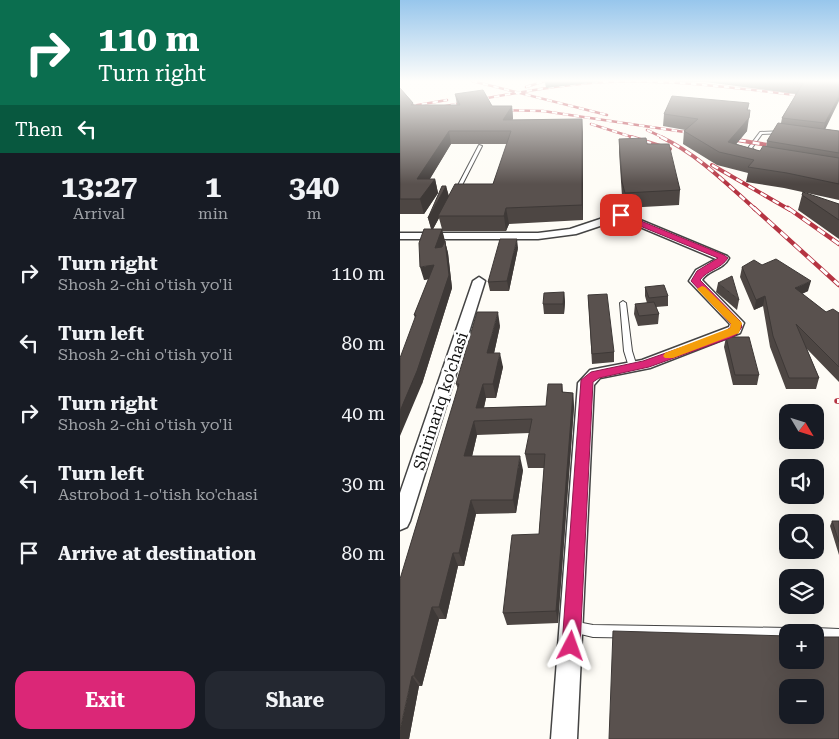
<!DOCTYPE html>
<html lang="en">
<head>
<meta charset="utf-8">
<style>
	body { margin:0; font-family:"Roboto Serif",serif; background:#242831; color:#f1f3f6; height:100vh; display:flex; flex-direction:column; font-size:19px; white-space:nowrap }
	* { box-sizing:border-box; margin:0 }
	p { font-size:16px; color:#9ea1a6 }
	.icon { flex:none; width:28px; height:28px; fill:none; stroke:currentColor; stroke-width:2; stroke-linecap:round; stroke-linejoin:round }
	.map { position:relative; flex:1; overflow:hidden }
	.drawer { display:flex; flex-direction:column; background:#171b24; width:400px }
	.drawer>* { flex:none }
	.top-card { background:#0b6e4f; color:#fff; overflow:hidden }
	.needle { width:32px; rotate:128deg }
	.tools { position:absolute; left:379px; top:404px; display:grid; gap:10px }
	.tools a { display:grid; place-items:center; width:45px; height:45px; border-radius:10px; background:#171b24; box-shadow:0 5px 20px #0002; font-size:25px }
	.pin { position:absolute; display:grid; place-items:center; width:42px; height:42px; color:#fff; margin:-21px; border-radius:10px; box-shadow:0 2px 8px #0006 }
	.me { position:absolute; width:55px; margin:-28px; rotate:4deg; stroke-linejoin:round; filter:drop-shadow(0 0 4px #0008) }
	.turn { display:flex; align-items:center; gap:18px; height:105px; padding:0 15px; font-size:22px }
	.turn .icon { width:65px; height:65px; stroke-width:2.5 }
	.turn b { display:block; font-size:35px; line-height:42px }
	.then { display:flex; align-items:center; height:48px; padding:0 15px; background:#0003; gap:10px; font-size:19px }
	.eta { display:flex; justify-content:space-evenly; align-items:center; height:85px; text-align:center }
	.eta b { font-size:30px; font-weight:700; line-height:35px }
	.primary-button { display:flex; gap:10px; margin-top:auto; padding:10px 15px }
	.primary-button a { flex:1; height:58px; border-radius:15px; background:#db2777; color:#fff; font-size:20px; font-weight:700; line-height:58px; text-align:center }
	.primary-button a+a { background:#242831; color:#f1f3f6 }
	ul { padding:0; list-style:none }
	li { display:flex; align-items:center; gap:15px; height:70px; padding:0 15px }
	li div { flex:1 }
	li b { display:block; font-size:19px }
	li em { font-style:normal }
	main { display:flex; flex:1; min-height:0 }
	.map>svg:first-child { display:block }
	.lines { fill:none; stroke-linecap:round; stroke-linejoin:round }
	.lane-casing { stroke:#444; stroke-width:2 }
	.street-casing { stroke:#444; stroke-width:3 }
	.lane { fill:#fff; fill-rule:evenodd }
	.street { fill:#fff; fill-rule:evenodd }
	.rail-far3-casing { stroke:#b53442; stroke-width:2.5 }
	.rail-far2-casing { stroke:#b53442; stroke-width:4 }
	.rail-far1-casing { stroke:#b53442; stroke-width:4.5 }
	.rail-casing { stroke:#b53442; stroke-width:5.5 }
	.rail-far3 { stroke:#fff; stroke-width:2; stroke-dasharray:5.5; stroke-linecap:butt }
	.rail-far2 { stroke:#fff; stroke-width:2.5; stroke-dasharray:7; stroke-linecap:butt }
	.rail-far1 { stroke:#fff; stroke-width:3; stroke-dasharray:9; stroke-linecap:butt }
	.rail { stroke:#fff; stroke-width:4; stroke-dasharray:11; stroke-linecap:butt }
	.wall { fill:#4d4643; fill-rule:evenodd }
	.shaded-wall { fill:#3e3937 }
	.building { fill:#59514e; stroke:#3e3937; fill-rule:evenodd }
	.route { fill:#db2777; stroke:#8e194d }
	.slow { fill:#f59e0b }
	.labels { text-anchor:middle; stroke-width:5; stroke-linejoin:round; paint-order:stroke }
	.street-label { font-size:16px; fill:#111; stroke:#fff }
</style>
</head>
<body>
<main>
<section class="drawer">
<div class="top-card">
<div class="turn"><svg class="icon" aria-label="right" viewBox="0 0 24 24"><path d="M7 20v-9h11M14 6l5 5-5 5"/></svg><div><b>110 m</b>Turn right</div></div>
<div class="then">Then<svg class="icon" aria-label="left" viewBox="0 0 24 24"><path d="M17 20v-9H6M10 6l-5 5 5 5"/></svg></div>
</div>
<div class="eta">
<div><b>13:27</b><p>Arrival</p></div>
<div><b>1</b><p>min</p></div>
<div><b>340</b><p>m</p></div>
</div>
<ul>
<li><svg class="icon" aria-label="right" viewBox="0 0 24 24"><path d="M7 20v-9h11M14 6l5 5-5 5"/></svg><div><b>Turn right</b><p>Shosh 2-chi o'tish yo'li</p></div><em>110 m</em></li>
<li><svg class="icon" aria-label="left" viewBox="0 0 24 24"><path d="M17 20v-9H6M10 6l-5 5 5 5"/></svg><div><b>Turn left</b><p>Shosh 2-chi o'tish yo'li</p></div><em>80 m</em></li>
<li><svg class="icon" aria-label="right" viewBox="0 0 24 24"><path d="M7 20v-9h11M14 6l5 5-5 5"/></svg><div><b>Turn right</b><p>Shosh 2-chi o'tish yo'li</p></div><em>40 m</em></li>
<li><svg class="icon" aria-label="left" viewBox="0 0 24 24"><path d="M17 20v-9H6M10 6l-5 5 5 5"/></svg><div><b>Turn left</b><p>Astrobod 1-o'tish ko'chasi</p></div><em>30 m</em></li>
<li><svg class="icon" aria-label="arrive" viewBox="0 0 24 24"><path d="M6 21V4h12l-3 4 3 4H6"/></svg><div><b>Arrive at destination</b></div><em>80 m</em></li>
</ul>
<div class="primary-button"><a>Exit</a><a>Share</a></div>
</section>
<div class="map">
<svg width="439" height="739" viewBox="0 0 439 739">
	<rect width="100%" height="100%" fill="#fefcf6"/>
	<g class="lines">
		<defs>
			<path id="lane" d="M383,131l2,1 -1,1 -22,1 -10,14 7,6v2h-4l-7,-8 12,-16z
				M79,145l3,1 -23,45 -4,1v-1z
				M223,301l3,2 6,48 5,16 -4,3 -4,-3 -5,-16 -4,-48z
				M172,621l21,4 195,3 4,2 1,2h-5v8l-195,-3 -25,-6 -2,-4 2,-4z
				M415,628l24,1v12l-24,-1v-8h-5l1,-2z"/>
			<path id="street" d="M221,212l106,44 2,2c-6,12 -21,12 -27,22l42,43 -4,10 -90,35 -50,10 -6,7 -17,354h-26l27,-356 12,-13 52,-10 87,-33 1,-3 -41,-43 7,-11 20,-11 -95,-40 -45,15 -38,5h-138v-6h138l32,-4z
				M79,277l6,4 -75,240 -3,6 -7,3v-37l73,-212z"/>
		</defs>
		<use href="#lane" class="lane-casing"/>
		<use href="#street" class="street-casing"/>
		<use href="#lane" class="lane"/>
		<use href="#street" class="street"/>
		<defs>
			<path id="rail-far3" d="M72,81l135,34
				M126,87l19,-6
				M40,107c55,-10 110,-22 165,-25 66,-3 132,6 197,14
				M0,108l47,-8
				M97,110l46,1 155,23
				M191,124l44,14
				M247,130l17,8"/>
			<path id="rail-far2" d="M231,137l39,12
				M261,137c36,17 65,46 95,73
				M325,138l55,9
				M312,165l78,45"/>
			<path id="rail-far1" d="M354,208l85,77
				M388,208l51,36"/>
			<path id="rail" d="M437,401h2"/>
		</defs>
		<use href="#rail-far3" class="rail-far3-casing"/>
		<use href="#rail-far2" class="rail-far2-casing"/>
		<use href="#rail-far1" class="rail-far1-casing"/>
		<use href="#rail" class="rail-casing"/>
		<use href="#rail-far3" class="rail-far3"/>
		<use href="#rail-far2" class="rail-far2"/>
		<use href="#rail-far1" class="rail-far1"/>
		<use href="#rail" class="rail"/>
	</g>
	<path class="wall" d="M275,81h164l-14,48 14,2v69l-55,-12 -38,-6 2,-9 -31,-8 -34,-21 1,-13 1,-1 -22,-4 1,-12 84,-4 -1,21 -11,13 24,7 6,-4 1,-6 14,-18 1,-5 14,-24 -90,-12h-31z
		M0,88l13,15 1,2h43l-2,-11 37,12h20l1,13 -1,1 71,12v88l-74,4 -3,7h-64l6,22 4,35 -30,96 -7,-66 -1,-3 15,-36 -5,1 7,-51 -3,-11 18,-32 3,10 44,-12 14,-40h-56l-21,35h5l3,14 -14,21h-24zM39,218l3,11h-9z
		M219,139l28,5 33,46 -1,15 -54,3 -3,-12 -3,-44z
		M402,195l37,9v35l-41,-29z
		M118,248l-9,43h-19l-2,-9z
		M342,267l66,24 -6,3 24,18 13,1v69l-32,-33 12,29 -3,11h-30l-16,-42 -7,-41 -9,4 -14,-33z
		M318,283l21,17 -2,10 -21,-18z
		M245,287l23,9v10l-12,1 3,7 -1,10 -20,2 -4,-12 1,-10 12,-1 -2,-7z
		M164,292l1,10 -1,12h-20l-1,-10z
		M188,295l26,57v10l-22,2z
		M100,326l-6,27 9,14 -7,31h-10l-2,10 62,-2 16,-22 1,8 10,1 1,14 -16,216 -51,2 -4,-12 36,-79 5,-66h-16l-3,-14 5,-21 -53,2 -5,21 51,14 -7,43 -40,1 -12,52h-6l-12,53h-7l-17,67h-3l-10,53 -1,-186 50,-164 -2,-5z
		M326,337l33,38 -2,10h-24l-9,-38z
		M432,521h7v34l-9,-29z"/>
	<path class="shaded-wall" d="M159,81h40v1l-53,6 -1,-6z
		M439,96v5l-17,35 3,-13z
		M349,103l-2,12 2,3 -2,13 -19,23v-12l19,-32z
		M112,106l1,13 -8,12 -2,-11z
		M182,119l1,13v88l-1,-15z
		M49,131l2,13 -30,49 -4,-14z
		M35,179l3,14 -14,21 -4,-15z
		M46,186l3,12 -11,18 1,2 -7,13 -4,-13z
		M106,208l3,16 -3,7 -2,-15z
		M42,229l3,12 -7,19 -3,-12z
		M117,239l1,9 -9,43 -2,-10z
		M45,241l3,12 4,35 -30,96 -22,52v-25z
		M34,265l4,12 -14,3 -4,-13z
		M411,281l-3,10 -16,7 3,-10z
		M164,292l1,10 -1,12 -1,-10z
		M365,296l-2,10 -9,4 2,-10z
		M98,312l2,14 -9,41 -4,-14z
		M100,353l3,14 -7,31 -3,-14z
		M83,384l3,14 -5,22 -5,-12z
		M173,393l1,14 -16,216 -2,-12z
		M74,421l3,14 -8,35 -5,-14z
		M120,456l3,14 -7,43 -3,-13z
		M71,500l5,14 -12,52 -5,-13z
		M53,553l5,13 -12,53 -7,-12z
		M32,607l7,12 -17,67 -8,-10z
		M12,676l7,10 -10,53h-9v-9z"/>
	<path class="building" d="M147,81h12l-14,1z
		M383,81h56v15l-14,27 -43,-5 21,-35z
		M0,88l13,15 -2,2h49l-5,-11 28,-4 9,16h20l-9,14 79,-1v86l-76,3 -2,8h-66l17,-32h38l18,-53h-62l-32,48h18l-15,20h-20z
		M272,96l77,7 -2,7h3l-1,8 -21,24 32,9 3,-5 76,12v26l-52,-11 -39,-6 6,-7 -35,-8 -35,-21 14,-12 -34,-5z
		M378,123l61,8v22l-72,-12z
		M246,138l1,6h22l11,46 -55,3 -3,-11 -3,-43z
		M42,186h4l-18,32z
		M403,192l36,12v16l-37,-25z
		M24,229h18l-7,19 7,-1 3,-6 4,34 -32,96 -17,40v-53l16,-43h-2l20,-50 -14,2 -1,-24z
		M100,239h17l-10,42 -19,1z
		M376,259l35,22 -16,7 31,24 7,-3 6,4v54l-43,-43 23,54h-30l-16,-42 -8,-40 -9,4 -14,-33 12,-7 8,5z
		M332,276l7,24 -21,-17z
		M264,285l4,11 -19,2 -4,-11z
		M164,292l-1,12h-20l1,-11z
		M207,294l7,58 -22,2 -4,-59z
		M254,302l5,12 -20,2 -4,-12z
		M77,312h21l-11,41h13l-7,31h-10l-7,24 70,-2 2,-22h14v8l11,1 -17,218 -53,2 9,-78 27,-1 6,-80h-20l7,-35 -58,2 -10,35h56l-7,44h-42l-12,53h-6l-14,54h-7l-18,69h-2l-12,54v-151l59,-195h-3z
		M326,337h23l10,38h-24z
		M432,521h7v21z
		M213,631l175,5v24h27v-23h24v102h-230zM388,688h27v27h-27z"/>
	<linearGradient id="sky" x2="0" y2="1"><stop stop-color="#97c6ec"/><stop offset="0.44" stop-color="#fffefb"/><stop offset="1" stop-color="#fffefb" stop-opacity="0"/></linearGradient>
	<rect width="439" height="184" fill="url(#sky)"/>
	<path class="route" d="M218,214h6l100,41 4,3c-7,11 -21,12 -28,22l40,41 2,6 -6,8 -6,3 -81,29 -50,11 -6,4 -13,264 -3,6 -6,3 -6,-3 -3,-6 19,-266 10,-8 52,-11 80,-28 8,-6v-3l-40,-43 6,-10 21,-13 -100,-41z"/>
	<path class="slow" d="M302,286l3,1 35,34 2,2 -3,10 -66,25h-8l-2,-2 2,-3 65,-25 1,-4 -34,-35z"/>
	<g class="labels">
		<g class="street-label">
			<text transform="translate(40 401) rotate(-72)" y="6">Shirinariq ko'chasi</text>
		</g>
	</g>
</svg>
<div class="tools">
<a><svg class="needle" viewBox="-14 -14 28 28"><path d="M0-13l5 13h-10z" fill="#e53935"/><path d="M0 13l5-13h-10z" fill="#9ea1a6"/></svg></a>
<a><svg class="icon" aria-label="sound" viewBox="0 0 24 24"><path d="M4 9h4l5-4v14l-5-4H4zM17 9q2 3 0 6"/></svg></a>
<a><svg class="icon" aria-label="search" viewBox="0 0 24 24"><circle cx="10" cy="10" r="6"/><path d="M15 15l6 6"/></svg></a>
<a><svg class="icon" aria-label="layers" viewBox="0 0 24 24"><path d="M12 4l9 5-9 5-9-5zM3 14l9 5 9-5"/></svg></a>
<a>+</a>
<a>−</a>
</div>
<div class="pin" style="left:221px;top:215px;background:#d93025"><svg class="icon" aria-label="arrive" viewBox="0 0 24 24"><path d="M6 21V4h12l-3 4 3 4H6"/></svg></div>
<svg class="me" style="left:171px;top:646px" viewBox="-20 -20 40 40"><path d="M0-17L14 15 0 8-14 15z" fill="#db2777" stroke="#fff" stroke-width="4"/></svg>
</div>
</main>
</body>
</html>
